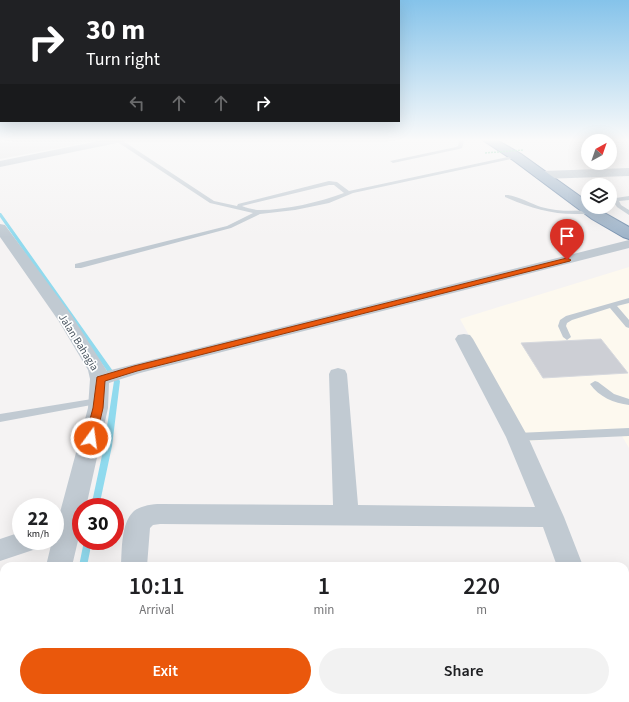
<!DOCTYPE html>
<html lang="en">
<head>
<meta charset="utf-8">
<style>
	body { margin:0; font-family:"Source Sans 3",sans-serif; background:#f2f2f2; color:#202124; height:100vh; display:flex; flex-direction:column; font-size:15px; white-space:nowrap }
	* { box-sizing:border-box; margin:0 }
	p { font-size:13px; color:#757577 }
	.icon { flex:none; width:22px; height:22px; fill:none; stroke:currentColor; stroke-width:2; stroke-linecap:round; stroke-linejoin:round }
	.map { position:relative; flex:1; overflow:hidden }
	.panel { position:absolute; left:0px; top:562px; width:629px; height:140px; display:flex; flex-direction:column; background:#fff; border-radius:12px 12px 0 0; box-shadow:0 4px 16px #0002 }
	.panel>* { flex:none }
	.top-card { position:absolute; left:0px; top:0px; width:400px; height:122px; box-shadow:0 4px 16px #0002; background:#202124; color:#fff; overflow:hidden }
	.needle { width:26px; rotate:40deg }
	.tools { position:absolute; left:581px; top:134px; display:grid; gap:8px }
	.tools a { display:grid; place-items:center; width:36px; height:36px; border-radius:50%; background:#fff; box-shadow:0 4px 16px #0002; font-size:20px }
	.speed { position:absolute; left:12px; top:498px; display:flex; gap:8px; font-size:20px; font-weight:700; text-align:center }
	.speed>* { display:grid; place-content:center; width:52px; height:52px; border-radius:50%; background:#fff; box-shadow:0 4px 16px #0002; line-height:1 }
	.speed small { font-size:10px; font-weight:400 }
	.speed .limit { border:6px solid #d22; background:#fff; color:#111 }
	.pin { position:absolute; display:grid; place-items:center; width:34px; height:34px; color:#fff; margin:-41px -17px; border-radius:50% 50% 50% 0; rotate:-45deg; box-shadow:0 0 4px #0007 }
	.pin .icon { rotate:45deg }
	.me { position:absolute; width:44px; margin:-22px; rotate:14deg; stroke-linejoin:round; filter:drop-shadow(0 0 3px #0008) }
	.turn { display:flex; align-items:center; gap:14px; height:84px; padding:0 20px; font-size:18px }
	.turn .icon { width:52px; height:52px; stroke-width:2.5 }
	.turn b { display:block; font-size:28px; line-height:34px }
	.lanes { display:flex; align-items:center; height:38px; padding:0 20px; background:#0003; justify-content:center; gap:20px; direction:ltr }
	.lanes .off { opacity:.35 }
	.eta { display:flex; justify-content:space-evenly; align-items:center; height:68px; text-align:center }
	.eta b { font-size:24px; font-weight:600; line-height:28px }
	.primary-button { display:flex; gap:8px; margin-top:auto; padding:8px 20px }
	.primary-button a { flex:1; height:46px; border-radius:24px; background:#ea580c; color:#fff; font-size:16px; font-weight:600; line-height:46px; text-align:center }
	.primary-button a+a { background:#f2f2f2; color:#202124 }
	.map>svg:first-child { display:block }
	.commercial { fill:#fdf9ef }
	.education { fill:#e6e4e5 }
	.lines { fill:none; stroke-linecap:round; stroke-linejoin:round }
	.stream { fill:#90daee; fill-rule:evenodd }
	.building { fill:#cdcfd5; stroke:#d7d9de }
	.trunk-casing { stroke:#7690ad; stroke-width:2 }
	.service { fill:#c1cad2; fill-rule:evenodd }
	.minor { fill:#c1cad2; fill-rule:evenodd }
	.tertiary { fill:#c1cad2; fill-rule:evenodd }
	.trunk { fill:#9fb4c9; fill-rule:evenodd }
	.path-bridge { stroke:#7ad0a6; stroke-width:1.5; stroke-dasharray:2 1; stroke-linecap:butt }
	.route { fill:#ea580c; stroke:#983908 }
	.labels { text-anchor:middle; stroke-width:3.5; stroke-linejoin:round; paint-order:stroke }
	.street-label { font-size:11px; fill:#4a5661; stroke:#fff }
</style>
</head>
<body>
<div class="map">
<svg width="629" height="702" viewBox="0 0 629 702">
	<rect width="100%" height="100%" fill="#f5f3f3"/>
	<path class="commercial" d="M629,267v181l-7,-12 -95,5 -67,-122z"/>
	<path class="education" d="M0,139h106l-106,20z"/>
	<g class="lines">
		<path class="stream" d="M0,213h1l119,168 -8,65 -13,61h-8l13,-61 10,-65 -114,-164z
			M84,541h8l-5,25h-8z
			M50,698h10l-1,4h-10z"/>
	</g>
	<path class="building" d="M601,339l27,34 -85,5 -22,-35z"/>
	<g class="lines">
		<defs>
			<path id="trunk" d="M481,139h14l26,15 67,48v5h6l35,20v12l-6,-2 -31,-18 -79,-59z"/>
		</defs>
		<use href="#trunk" class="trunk-casing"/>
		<path class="service" d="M116,139h4l94,62 23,5 1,-2 91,-23 8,1 12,9 168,-36 3,2 -167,36 -24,10 -34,7 -35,4 -29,14 -150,40h-6v-4l152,-38 26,-13 -43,-10 -94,-62zM329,185h5l10,8c-24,9 -58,17 -84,17 -6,0 -13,-2 -18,-4z
			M460,139h7l-3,2 -2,7 -3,1 -66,14 -3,-2 66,-14 2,-1z
			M505,195c9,-1 26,9 36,12 17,5 34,4 51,3l3,2c-4,3 -10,2 -15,2 -27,1 -50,-6 -75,-17z
			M629,196v4l-10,1 2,4 8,5v5l-12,-8 -4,-6 3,-3z
			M629,298v5l-12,3 12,14v8l-3,-1 -16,-19 -38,12 -5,3 -1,3 5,11 -4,3 -4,-3 -5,-11 2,-6 6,-4z
			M595,381l3,1 16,12 15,5v6c-15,-2 -30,-8 -39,-21z
			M98,398l4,1 1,2 -1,2 -102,19v-8z
			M629,428v8l-112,5 -4,-1 -1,-3 1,-3 4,-1z"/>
		<path class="minor" d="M108,139h19l-5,3 -122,25v-6z
			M0,224l5,1 67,91 35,55 522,-131v8l-489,125 -31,10 -1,25 -22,99h-5v21l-9,38h-26l6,-25h3v-10l33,-123 2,-29 -2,-9 -30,-50 -58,-83z
			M464,334l6,1 3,4 55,98 36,80 19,49h-26l-14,-39 -383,-3 -7,1 -3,3 -3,38h-26c1,-16 0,-42 12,-54 6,-6 19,-8 27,-8l173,1 -4,-131 2,-4 7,-2 7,2 2,4 11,131 177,2 -29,-70 -51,-98 3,-4z
			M21,532v9h19l-4,8 -36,12v-22z
			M4,675v23h37l-1,4h-40v-26z
			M625,684l4,2v16h-24l-1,-4h21z
			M102,698h32v4h-32z"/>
		<path class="tertiary" d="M629,168v8l-87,3 -5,-1 -2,-3 2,-3 5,-1z"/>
		<use href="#trunk" class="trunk"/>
		<path class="path-bridge" d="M485,153l38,-3"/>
	</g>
	<linearGradient id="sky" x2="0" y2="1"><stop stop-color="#85c3ea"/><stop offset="0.59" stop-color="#fafafa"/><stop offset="1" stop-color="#fafafa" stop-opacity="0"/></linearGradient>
	<rect width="629" height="237" fill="url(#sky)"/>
	<path class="route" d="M567,258l4,2 -1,1 -433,110 -32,10 -2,27 -7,30 -2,3h-7l-2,-3 8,-30 4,-31 37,-11z"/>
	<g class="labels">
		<g class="street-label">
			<text transform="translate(79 342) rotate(58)" y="4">Jalan Bahagia</text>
		</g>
	</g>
</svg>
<div class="tools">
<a><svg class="needle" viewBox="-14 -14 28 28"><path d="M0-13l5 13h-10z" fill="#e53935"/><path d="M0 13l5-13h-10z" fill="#757577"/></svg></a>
<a><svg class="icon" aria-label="layers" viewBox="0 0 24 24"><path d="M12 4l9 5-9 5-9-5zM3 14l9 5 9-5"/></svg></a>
</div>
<div class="speed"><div>22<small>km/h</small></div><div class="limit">30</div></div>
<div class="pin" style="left:567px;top:260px;background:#d93025"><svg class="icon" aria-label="arrive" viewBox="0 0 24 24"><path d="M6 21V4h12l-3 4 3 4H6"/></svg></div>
<svg class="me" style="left:91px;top:438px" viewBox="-20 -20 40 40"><circle r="17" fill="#ea580c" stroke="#fff" stroke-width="3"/><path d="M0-11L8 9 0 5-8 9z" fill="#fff"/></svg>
<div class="top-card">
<div class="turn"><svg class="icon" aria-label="right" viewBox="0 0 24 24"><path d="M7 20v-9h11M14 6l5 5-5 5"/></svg><div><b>30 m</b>Turn right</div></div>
<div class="lanes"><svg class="icon off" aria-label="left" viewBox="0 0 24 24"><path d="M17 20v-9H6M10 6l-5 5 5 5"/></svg><svg class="icon off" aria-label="ahead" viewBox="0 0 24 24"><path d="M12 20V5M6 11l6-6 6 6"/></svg><svg class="icon off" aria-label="ahead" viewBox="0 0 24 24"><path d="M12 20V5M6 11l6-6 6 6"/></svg><svg class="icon" aria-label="right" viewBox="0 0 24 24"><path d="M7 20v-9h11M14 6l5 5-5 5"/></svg></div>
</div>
<section class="panel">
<div class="eta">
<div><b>10:11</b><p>Arrival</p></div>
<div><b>1</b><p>min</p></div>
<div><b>220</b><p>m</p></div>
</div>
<div class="primary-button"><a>Exit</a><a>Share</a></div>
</section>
</div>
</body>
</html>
